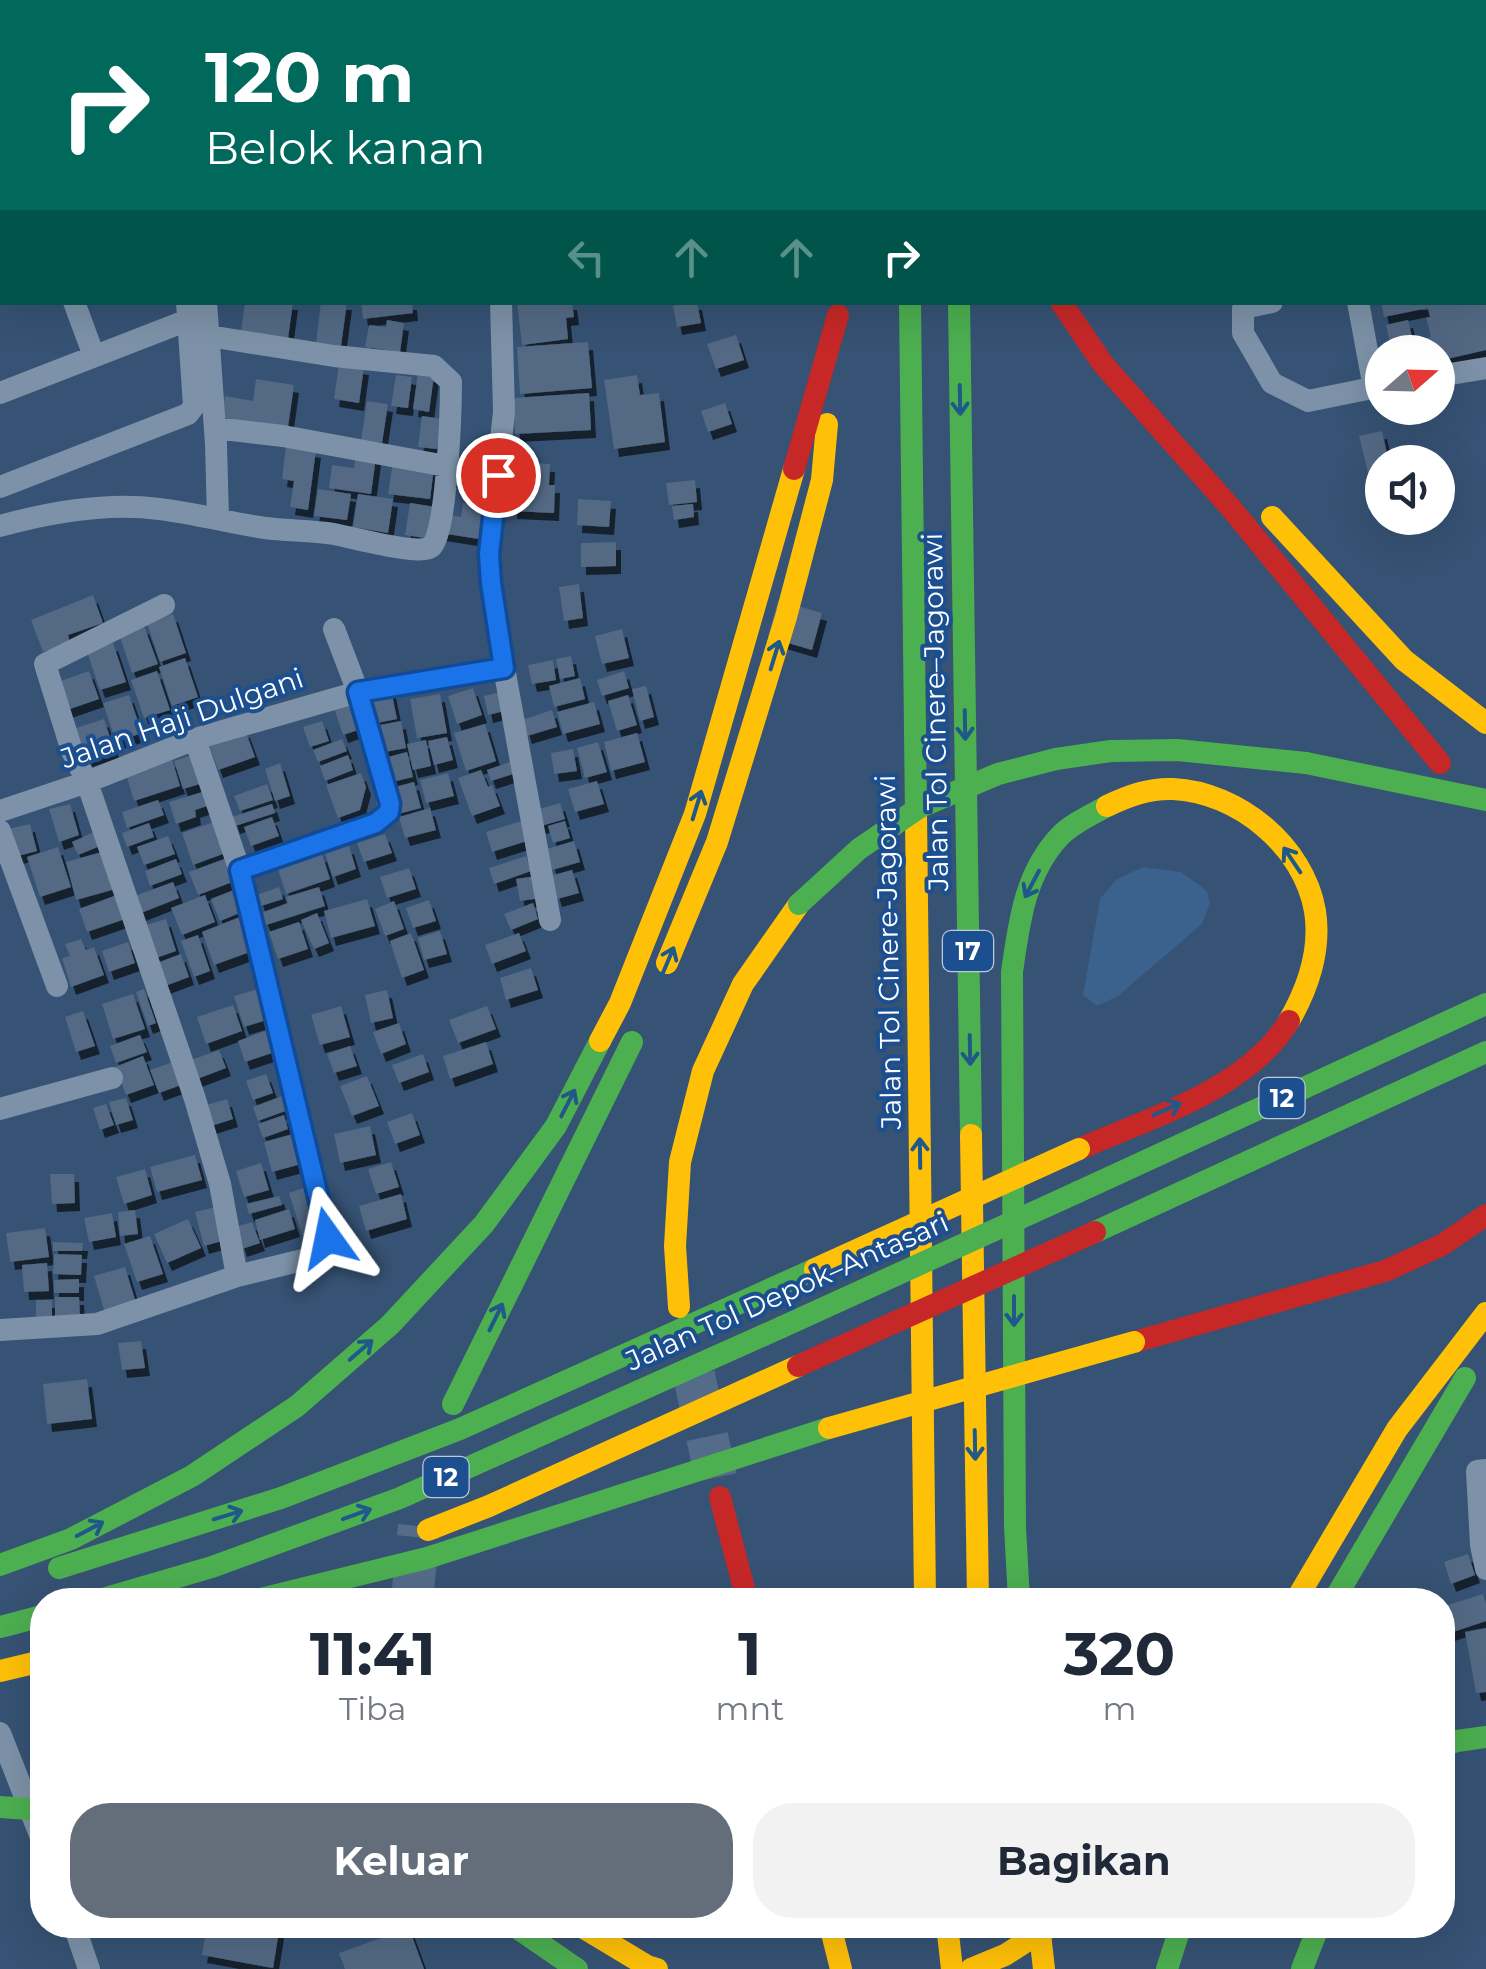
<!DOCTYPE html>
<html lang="id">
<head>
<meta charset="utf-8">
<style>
	body { margin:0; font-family:Montserrat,sans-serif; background:#f2f2f3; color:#1f2937; height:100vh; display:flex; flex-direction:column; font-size:38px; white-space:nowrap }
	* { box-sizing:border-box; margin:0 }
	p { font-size:32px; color:#747a83 }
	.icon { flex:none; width:55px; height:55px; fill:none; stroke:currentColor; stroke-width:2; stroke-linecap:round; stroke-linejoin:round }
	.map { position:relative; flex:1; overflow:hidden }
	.panel { position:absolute; left:30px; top:1588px; width:1425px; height:350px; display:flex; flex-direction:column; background:#fff; border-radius:40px; box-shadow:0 10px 40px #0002 }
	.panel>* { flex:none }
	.guide { position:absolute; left:0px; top:0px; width:1488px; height:305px; box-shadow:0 10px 40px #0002; background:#00695c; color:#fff; overflow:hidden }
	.needle { width:65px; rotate:70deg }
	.controls { position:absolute; left:1365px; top:335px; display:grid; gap:20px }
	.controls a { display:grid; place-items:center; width:90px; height:90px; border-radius:50%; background:#fff; box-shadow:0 10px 40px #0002; font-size:50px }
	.pin { position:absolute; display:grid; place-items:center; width:85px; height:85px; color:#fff; margin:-42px; border:5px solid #fff; border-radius:50%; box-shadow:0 2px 10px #0007 }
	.me { position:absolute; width:110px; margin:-55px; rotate:348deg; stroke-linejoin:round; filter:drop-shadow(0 0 8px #0008) }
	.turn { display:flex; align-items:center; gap:35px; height:210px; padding:0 40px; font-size:45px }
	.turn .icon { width:130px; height:130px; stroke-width:2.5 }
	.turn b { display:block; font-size:70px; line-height:85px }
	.lanes { display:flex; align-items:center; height:95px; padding:0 40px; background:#0003; justify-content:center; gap:50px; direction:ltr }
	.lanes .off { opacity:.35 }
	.eta { display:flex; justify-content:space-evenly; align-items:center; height:170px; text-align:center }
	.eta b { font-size:60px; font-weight:700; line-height:70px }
	.button { display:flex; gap:20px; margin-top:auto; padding:20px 40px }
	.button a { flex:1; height:115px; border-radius:40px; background:#646e7b; color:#fff; font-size:40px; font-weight:700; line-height:115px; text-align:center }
	.button a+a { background:#f2f2f3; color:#1f2937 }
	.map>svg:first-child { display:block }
	.water { fill:#3b618d }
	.building { fill:#526984; filter:url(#shadow) }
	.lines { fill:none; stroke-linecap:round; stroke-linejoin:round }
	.highway-tunnel { stroke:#546c89; stroke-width:42; stroke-dasharray:42 21; stroke-linecap:butt }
	.street { stroke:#7d92a8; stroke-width:22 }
	.fast { stroke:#4caf50; stroke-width:22 }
	.slow { stroke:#ffc107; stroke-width:22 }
	.jam { stroke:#c62828; stroke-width:22 }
	.fast-bridge { stroke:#4caf50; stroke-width:22 }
	.slow-bridge { stroke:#ffc107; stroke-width:22 }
	.jam-bridge { stroke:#c62828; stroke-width:22 }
	.oneway { stroke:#205989 }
	.route-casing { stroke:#114b97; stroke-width:25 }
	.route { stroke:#1a73e8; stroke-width:18 }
	.labels { text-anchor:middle; stroke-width:8; stroke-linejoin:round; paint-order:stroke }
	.shield { fill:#1b4f8f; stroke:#bbcadd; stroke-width:2.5 }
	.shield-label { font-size:25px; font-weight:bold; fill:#fff }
	.street-label { font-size:28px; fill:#fff; stroke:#1b4f8f }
</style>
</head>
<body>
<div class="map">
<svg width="1486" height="1969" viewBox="0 0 1486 1969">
	<defs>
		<filter id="shadow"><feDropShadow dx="5" dy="8" stdDeviation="0" flood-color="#0009"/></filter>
	</defs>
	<rect width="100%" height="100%" fill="#365274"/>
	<path class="water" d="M1143,867l38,5 26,19 3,12 -8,21 -84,72 -21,10 -14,-11 17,-96 17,-20z"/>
	<path class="building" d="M245,302h48l-5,37 -47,-7z
		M321,302h26l-6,44 -25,-3z
		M361,302h51l1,11 -50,6z
		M517,302h55l2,15 -8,1 2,21 -46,6z
		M690,302h7l4,21 -24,4 -4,-21z
		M1381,302h105v48l-48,11v-9h-46l-6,-27 22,-5 5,21 18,-4 -5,-19 4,-1 -2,-9 -44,9z
		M387,320l17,3 -4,29 -35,-5 4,-22 17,2z
		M736,335l8,25 -28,9 -9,-25z
		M588,342l4,46 -72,6 -3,-47z
		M339,363l25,4 -5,36 -25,-4z
		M418,373l16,2 -5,37 -16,-3z
		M396,375l16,2 -4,31 -17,-2z
		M637,375l3,20 19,-2 6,49 -51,7 -10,-69z
		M256,379l38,6 -6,42 -66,-9 3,-22 28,5z
		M589,393l2,37 -76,4 -2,-36z
		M367,401l21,3 -6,39 -21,-3z
		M725,403l7,21 -24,8 -7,-21z
		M422,416l20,3 -5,30 -19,-2z
		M1382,431l7,31h-7v7l-14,3 -9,-36z
		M286,445l30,5 -8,60 -18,-3 4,-26 -12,-2z
		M356,454l20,3 -5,37 -42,-6 3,-23 22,3z
		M451,458l45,7 -11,75 -44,-7 3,-19 17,3 2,-14 6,1 3,-21 -24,-4z
		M393,462l41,6 -4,31 -42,-5z
		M514,462l36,2 -1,21h6l-1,28 -42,-2z
		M695,480l2,22 -28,3 -3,-22z
		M318,489l33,5 -4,26 -33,-4z
		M358,494l35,5 -5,34 -35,-6z
		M578,499l33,2 -2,26 -32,-2z
		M410,503l25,4 -4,32 -26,-4z
		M693,504l1,13 -20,3 -2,-14z
		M616,542v24l-35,1v-24z
		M579,584l4,34 -19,3 -5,-34z
		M93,595l10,28 -35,12 2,8 -27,9 -12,-32z
		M778,600l44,13 -10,37 -44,-13z
		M173,614l13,39 -26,9 -13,-39z
		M144,626l14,38 -26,9 -13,-39z
		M622,629l7,29 -27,6 -7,-28z
		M113,643l13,39 -26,8 -13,-38z
		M571,656l4,20 -15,3 -4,-20z
		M185,658l13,39 -26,9 -13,-39z
		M553,660l3,20 -24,4 -4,-19z
		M89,671l10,28 -32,11 -9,-28z
		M157,671l13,39 -26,8 -13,-38z
		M624,671l5,17 -27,8 -5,-16z
		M580,678l5,21 -31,8 -5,-21z
		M646,686l8,31 -14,4 -8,-32z
		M473,688l9,27 -25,9 -9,-28z
		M391,690l6,29 -25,5 -6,-29z
		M504,691l4,19 -20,5 -4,-19z
		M440,694l7,39 -30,5 -7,-39z
		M129,695l13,38 -26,9 -13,-39z
		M628,695l9,30 -20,6 -9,-30z
		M352,702l9,27 -18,6 -9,-27z
		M594,702l6,22 -37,10 -6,-22z
		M552,710l5,17 -30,9 -5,-16z
		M104,719l10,31 -30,10 -11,-31z
		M322,721l7,20 -19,6 -7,-20z
		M401,721l5,27 -26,5 -5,-27z
		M485,724l11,37 -30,10 -12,-38z
		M245,730l10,27 -37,13 -10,-28z
		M637,733l8,29 -34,9 -7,-29z
		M447,737l6,23 -19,5 -6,-24z
		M342,739l5,12 -29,11 -5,-12z
		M426,740l5,26 -18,4 -6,-26z
		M598,742l9,30 -22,6 -8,-30z
		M573,749l4,22 -23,3 -3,-21z
		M407,752l6,25 -25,6 -7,-24z
		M194,754l9,29 -20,6 -9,-28z
		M348,755l5,15 -28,11 -5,-15z
		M172,759l8,27 -46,15 -8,-27z
		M513,761l3,12 -25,8 -4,-11z
		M280,763l10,33 -15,5 -10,-32z
		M481,770l7,17 4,-2 8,21 -28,10 -14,-38z
		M361,773l5,14 -6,23 -22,8 -12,-33z
		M448,773l6,23 -28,7 -6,-23z
		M597,781l7,23 -29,8 -7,-23z
		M414,782l7,26 -23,6 -7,-26z
		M267,784l6,16 -33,11 -6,-15z
		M206,791l4,14 -15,5 1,7 -20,7 -7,-22z
		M158,800l6,15 -37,13 -5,-16z
		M560,803l5,16 -24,7 -5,-16z
		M70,804l9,31 -20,7 -10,-33z
		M272,804l3,9 -40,13 -3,-9z
		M430,808l6,22 -31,8 -6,-21z
		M272,817l7,19 -28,10 -7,-19z
		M217,821l11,31 -35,13 -11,-32z
		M521,821l6,20 -35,11 -6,-20z
		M565,821l5,17 -17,5 -5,-17z
		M149,823l5,14 -27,10 -5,-14z
		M30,824l7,27 -23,6 -6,-28z
		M99,830l6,14 -27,11 -6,-13z
		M385,834l7,19 -28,9 -7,-19z
		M168,836l7,18 -31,11 -7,-18z
		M574,841l6,21 -28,8 -5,-21z
		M349,846l7,23 -23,8 -8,-23z
		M58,847l13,40 -31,10 -13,-40z
		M109,850l10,38 -43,12 -10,-38z
		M322,854l8,25 -44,15 -8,-25z
		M526,856l5,15 -37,13 -5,-16z
		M227,858l8,23 -37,14 -9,-23z
		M176,859l6,15 -32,12 -5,-15z
		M409,868l7,21 -29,9 -7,-21z
		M572,870l7,23 -22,6 -7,-23z
		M537,876l4,22 -21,3 -4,-22z
		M173,882l6,16 -38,15 -6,-17z
		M279,887l4,12 -22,7 -4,-11z
		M319,887l6,19 -59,19 -5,-12 27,-10 -2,-6z
		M239,888l8,22 -27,11 -9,-22z
		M117,895l8,24 -38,13 -8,-23z
		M205,895l10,27 -33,13 -11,-27z
		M367,899l8,27 -44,12 -7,-27z
		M429,900l7,21 -23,7 -7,-20z
		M394,901l10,28 -19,7 -10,-27z
		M533,903l5,16 -27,11 -7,-16z
		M317,913l12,30 -15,6 -13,-29z
		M245,915l13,34 -44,16 -12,-33z
		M166,919l10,32 -20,7 -10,-33z
		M299,922l9,27 -30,10 -9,-27z
		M440,931l7,23 -23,6 -6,-22z
		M411,933l13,37 -22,8 -12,-37z
		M519,933l7,18 -34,13 -7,-19z
		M198,935l12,36 -16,6 -13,-36z
		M81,939l5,11 8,-3 10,28 -33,12 -9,-29 8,-2 -5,-12z
		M128,942l7,21 -26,9 -7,-21z
		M181,954l8,23 -24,9 -8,-23z
		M531,968l7,22 -32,10 -6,-22z
		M264,987l9,31 -29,9 -10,-31z
		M144,989l12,34 -8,3 -12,-34z
		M387,990l6,28 -22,5 -6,-28z
		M133,994l12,35 -32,10 -11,-35z
		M233,1005l9,26 -36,13 -9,-27z
		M341,1006l9,31 -30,8 -9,-30z
		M487,1006l9,23 -38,14 -9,-23z
		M83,1011l12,35 -19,6 -11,-35z
		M399,1023l7,21 -25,10 -8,-22z
		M268,1030l7,22 -30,10 -7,-21z
		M140,1035l7,17 -31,11 -6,-17z
		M486,1042l7,22 -43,15 -7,-23z
		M350,1046l7,20 -23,7 -7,-19z
		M219,1050l7,18 -29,11 -6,-19z
		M423,1054l6,18 -30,11 -7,-18z
		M143,1056l11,29 -28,10 -11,-28z
		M173,1062l8,23 -22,8 -9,-23z
		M266,1074l7,19 -20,7 -7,-19z
		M367,1076l12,30 -27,10 -12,-30z
		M282,1096l6,14 -30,11 -5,-14z
		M126,1098l7,22 -17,5 -7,-23z
		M227,1099l6,20 -25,8 -5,-21z
		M106,1104l8,21 -14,5 -7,-22z
		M412,1113l8,22 -25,9 -8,-22z
		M284,1115l4,14 -25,9 -5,-14z
		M370,1126l6,29 -36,8 -6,-29z
		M293,1134l8,30 -29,8 -8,-30z
		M195,1155l7,25 -45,12 -7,-25z
		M391,1162l8,25 -23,7 -8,-25z
		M261,1163l8,27 -25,7 -8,-26z
		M145,1169l7,26 -28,9 -8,-27z
		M50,1174h24l1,29 -23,1z
		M310,1186l15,47 -21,7 -15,-47z
		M401,1194l6,25 -41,12 -7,-25z
		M279,1196l3,9 -33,9 -3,-10z
		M220,1206l9,33 -25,7 -9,-34z
		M289,1209l6,20 -35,11 -5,-20z
		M135,1210l3,24 -18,2 -2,-24z
		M112,1213l4,24 -27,5 -5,-24z
		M188,1219l13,29 -34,15 -13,-29z
		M252,1222l8,21 -18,6 -7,-22z
		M45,1228l4,29 -39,5 -4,-29z
		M150,1236l13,38 -26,8 -13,-38z
		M53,1242l30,1 -1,8h-29z
		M54,1254l28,1 -1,20 -28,-1z
		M47,1263l2,28 -25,1 -2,-27z
		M125,1267l11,36 -31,10 -11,-37z
		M79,1279v14h-25v-13z
		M55,1297h24l1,18 -25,1z
		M36,1300h16v24l-16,1z
		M141,1341l4,27 -23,2 -4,-27z
		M87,1379l5,40 -45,5 -4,-40z
		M1468,1554l7,21 -24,9 -7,-22z
		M1483,1594l3,10v17l-39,13 -5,-15v-12z
		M1486,1628v64l-10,1 -11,-61z
		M207,1925h73l-7,43 -71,-13z
		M409,1928l15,41h-79l-6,-16z"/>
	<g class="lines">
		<path class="highway-tunnel" d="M694,1375l26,122
			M412,1600l7,-74"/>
		<path class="street" d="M124,0v2
			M259,0v2
			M393,0v2
			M0,1l4,-1
			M1485,38h1
			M1485,150l1,-1
			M0,175h2
			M1485,258l1,-1
			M74,302l20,54
			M206,302l10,142 2,75
			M501,302l3,110 -15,141 2,30 13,85 46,252
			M1272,302l-29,6v25l29,50 36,18 74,-15
			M1358,302l16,86
			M1438,376l48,-8
			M0,393l188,-73
			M215,428l68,8 163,30
			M0,487l188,-73 6,-8 -7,-104
			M0,526c51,-14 106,-24 159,-17 36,4 70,14 106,19 23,3 46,2 69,6 16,3 86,22 97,13 16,-13 20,-139 20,-165l-17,-16 -100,-10 -125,-20
			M164,605l-119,59 27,87 15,31 108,317 25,85 17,92
			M0,811l87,-29 108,-43 163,-47 146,-24
			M0,831l57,155
			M240,871l136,-48 13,-11 -3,-22 -28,-98 -24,-63
			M0,1109l112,-31
			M0,1330l97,-6 140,-48 74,-18 13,-10 4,-9 -88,-368 -45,-132
			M1486,1470l-9,1 4,74 5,24
			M0,1733l42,107
			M74,1925l15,44"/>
		<path class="fast" d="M1024,0l1,2
			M910,302l6,513
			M959,302l12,833
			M1306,763l180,37
			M1078,1192l408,-188
			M1095,1232l391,-180
			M453,1404l179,-362
			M0,1565l71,-26 121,-63 105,-70 93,-81 94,-101 72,-98 44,-85
			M59,1568l222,-70 179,-69 355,-160
			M99,1600l113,-33 188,-69 382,-171
			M256,1600l171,-42 402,-130
			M1019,1600l-4,-73 -3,-555c7,-48 12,-97 47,-135 12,-13 32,-22 48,-31
			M1334,1600l131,-222
			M0,1627l42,-11
			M1442,1746l15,-5 29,-4
			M513,1925l64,44
			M1167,1969l14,-44
			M1302,1969l17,-44"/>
		<path class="slow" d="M954,0v2
			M862,2l1,-2
			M1272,517l132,143 82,63
			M1107,806c21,-10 42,-18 66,-17 65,3 131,57 142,122 6,38 -7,77 -26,110
			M916,815l9,785
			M667,963l50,-121 69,-225 36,-137 5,-56
			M600,1041l20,-38 75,-189 99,-345
			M971,1135l7,465
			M679,1307l-4,-61 5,-84 23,-91 40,-87 56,-80
			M428,1530l61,-24 309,-140
			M1296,1600l101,-171 89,-116
			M0,1671l42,-10
			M579,1925l68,41 10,3
			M830,1925l11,44
			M947,1925l5,44
			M1039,1925l5,44"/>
		<path class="jam" d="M907,0v2
			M1061,302l42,62 127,143 210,256
			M794,469l44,-154
			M1079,1149c70,-31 168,-59 210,-128
			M1134,1342l251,-71 57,-26 44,-30
			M720,1497l27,103"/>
		<path class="fast-bridge" d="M799,904l60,-55 61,-42 78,-33 58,-15 55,-8 66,-1 129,13
			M782,1327l296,-135
			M0,1807l42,3"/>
		<path class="slow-bridge" d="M815,1269l264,-120
			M829,1428l305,-86
			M971,1969l34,-14 47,-30"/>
		<path class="jam-bridge" d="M798,1366l297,-134"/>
	</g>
	<defs><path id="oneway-shaft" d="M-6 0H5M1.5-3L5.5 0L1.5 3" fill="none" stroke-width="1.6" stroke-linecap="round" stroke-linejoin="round" transform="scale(2.5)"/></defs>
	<g class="oneway">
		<use href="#oneway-shaft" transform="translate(960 400) rotate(89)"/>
		<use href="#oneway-shaft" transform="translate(775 655) rotate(-73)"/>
		<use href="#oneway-shaft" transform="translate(965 725) rotate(89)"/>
		<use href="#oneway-shaft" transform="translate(697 805) rotate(-73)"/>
		<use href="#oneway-shaft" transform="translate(1292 860) rotate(-124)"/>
		<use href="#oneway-shaft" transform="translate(1032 884) rotate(118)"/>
		<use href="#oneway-shaft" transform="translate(668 961) rotate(-67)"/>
		<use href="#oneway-shaft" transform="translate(970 1050) rotate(89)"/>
		<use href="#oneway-shaft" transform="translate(568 1103) rotate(-63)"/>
		<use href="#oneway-shaft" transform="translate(1167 1109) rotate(-24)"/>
		<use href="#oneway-shaft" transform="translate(920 1153) rotate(-91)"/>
		<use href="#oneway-shaft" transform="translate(1014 1311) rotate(90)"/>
		<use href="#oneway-shaft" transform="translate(496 1317) rotate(-64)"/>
		<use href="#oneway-shaft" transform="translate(361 1350) rotate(-41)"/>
		<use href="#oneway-shaft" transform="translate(975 1445) rotate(89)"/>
		<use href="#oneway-shaft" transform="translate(357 1514) rotate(-20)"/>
		<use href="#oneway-shaft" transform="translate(228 1515) rotate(-17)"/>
		<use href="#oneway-shaft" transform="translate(90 1529) rotate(-28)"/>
	</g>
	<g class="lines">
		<defs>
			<path id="route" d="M328,1238l-88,-368 136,-47 13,-11 1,-8 -32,-112 146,-24 -13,-85 -2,-29 9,-79"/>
		</defs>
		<use href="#route" class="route-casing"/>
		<use href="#route" class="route"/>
	</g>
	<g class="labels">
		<g class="shield">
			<rect x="943" y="931" width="50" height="40" rx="8"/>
			<rect x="1259.5" y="1078" width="45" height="40" rx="8"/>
			<rect x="423.5" y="1457" width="45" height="40" rx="8"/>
		</g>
		<g class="shield-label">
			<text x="968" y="960">17</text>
			<text x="1282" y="1107">12</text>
			<text x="446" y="1486">12</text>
		</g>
		<g class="street-label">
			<text transform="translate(935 712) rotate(-91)" y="10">Jalan Tol Cinere–Jagorawi</text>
			<text transform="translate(182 718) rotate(-19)" y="10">Jalan Haji Dulgani</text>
			<text transform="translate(888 952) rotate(-91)" y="10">Jalan Tol Cinere-Jagorawi</text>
			<text transform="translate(787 1291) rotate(-24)" y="10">Jalan Tol Depok–Antasari</text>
		</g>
	</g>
</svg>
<div class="controls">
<a><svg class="needle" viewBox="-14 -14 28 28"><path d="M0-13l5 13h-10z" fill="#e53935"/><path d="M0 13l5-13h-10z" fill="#747a83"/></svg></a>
<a><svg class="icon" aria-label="sound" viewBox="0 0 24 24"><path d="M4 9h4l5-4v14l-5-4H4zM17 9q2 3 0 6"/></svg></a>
</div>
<div class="pin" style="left:498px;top:475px;background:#d93025"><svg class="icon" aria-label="arrive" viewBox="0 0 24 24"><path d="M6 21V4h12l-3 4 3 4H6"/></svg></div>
<svg class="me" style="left:328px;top:1238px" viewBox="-20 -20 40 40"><path d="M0-17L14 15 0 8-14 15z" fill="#1a73e8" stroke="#fff" stroke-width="4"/></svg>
<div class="guide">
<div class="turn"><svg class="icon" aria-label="right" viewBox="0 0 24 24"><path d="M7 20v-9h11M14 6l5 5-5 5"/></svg><div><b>120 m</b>Belok kanan</div></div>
<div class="lanes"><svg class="icon off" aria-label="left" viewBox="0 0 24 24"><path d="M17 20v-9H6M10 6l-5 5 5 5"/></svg><svg class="icon off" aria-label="ahead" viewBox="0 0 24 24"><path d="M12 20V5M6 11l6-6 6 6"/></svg><svg class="icon off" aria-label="ahead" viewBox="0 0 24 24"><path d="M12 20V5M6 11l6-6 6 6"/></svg><svg class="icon" aria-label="right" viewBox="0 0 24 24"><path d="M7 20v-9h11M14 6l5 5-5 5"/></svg></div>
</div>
<section class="panel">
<div class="eta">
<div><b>11:41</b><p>Tiba</p></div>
<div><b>1</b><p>mnt</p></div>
<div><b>320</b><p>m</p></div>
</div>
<div class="button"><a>Keluar</a><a>Bagikan</a></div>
</section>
</div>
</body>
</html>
